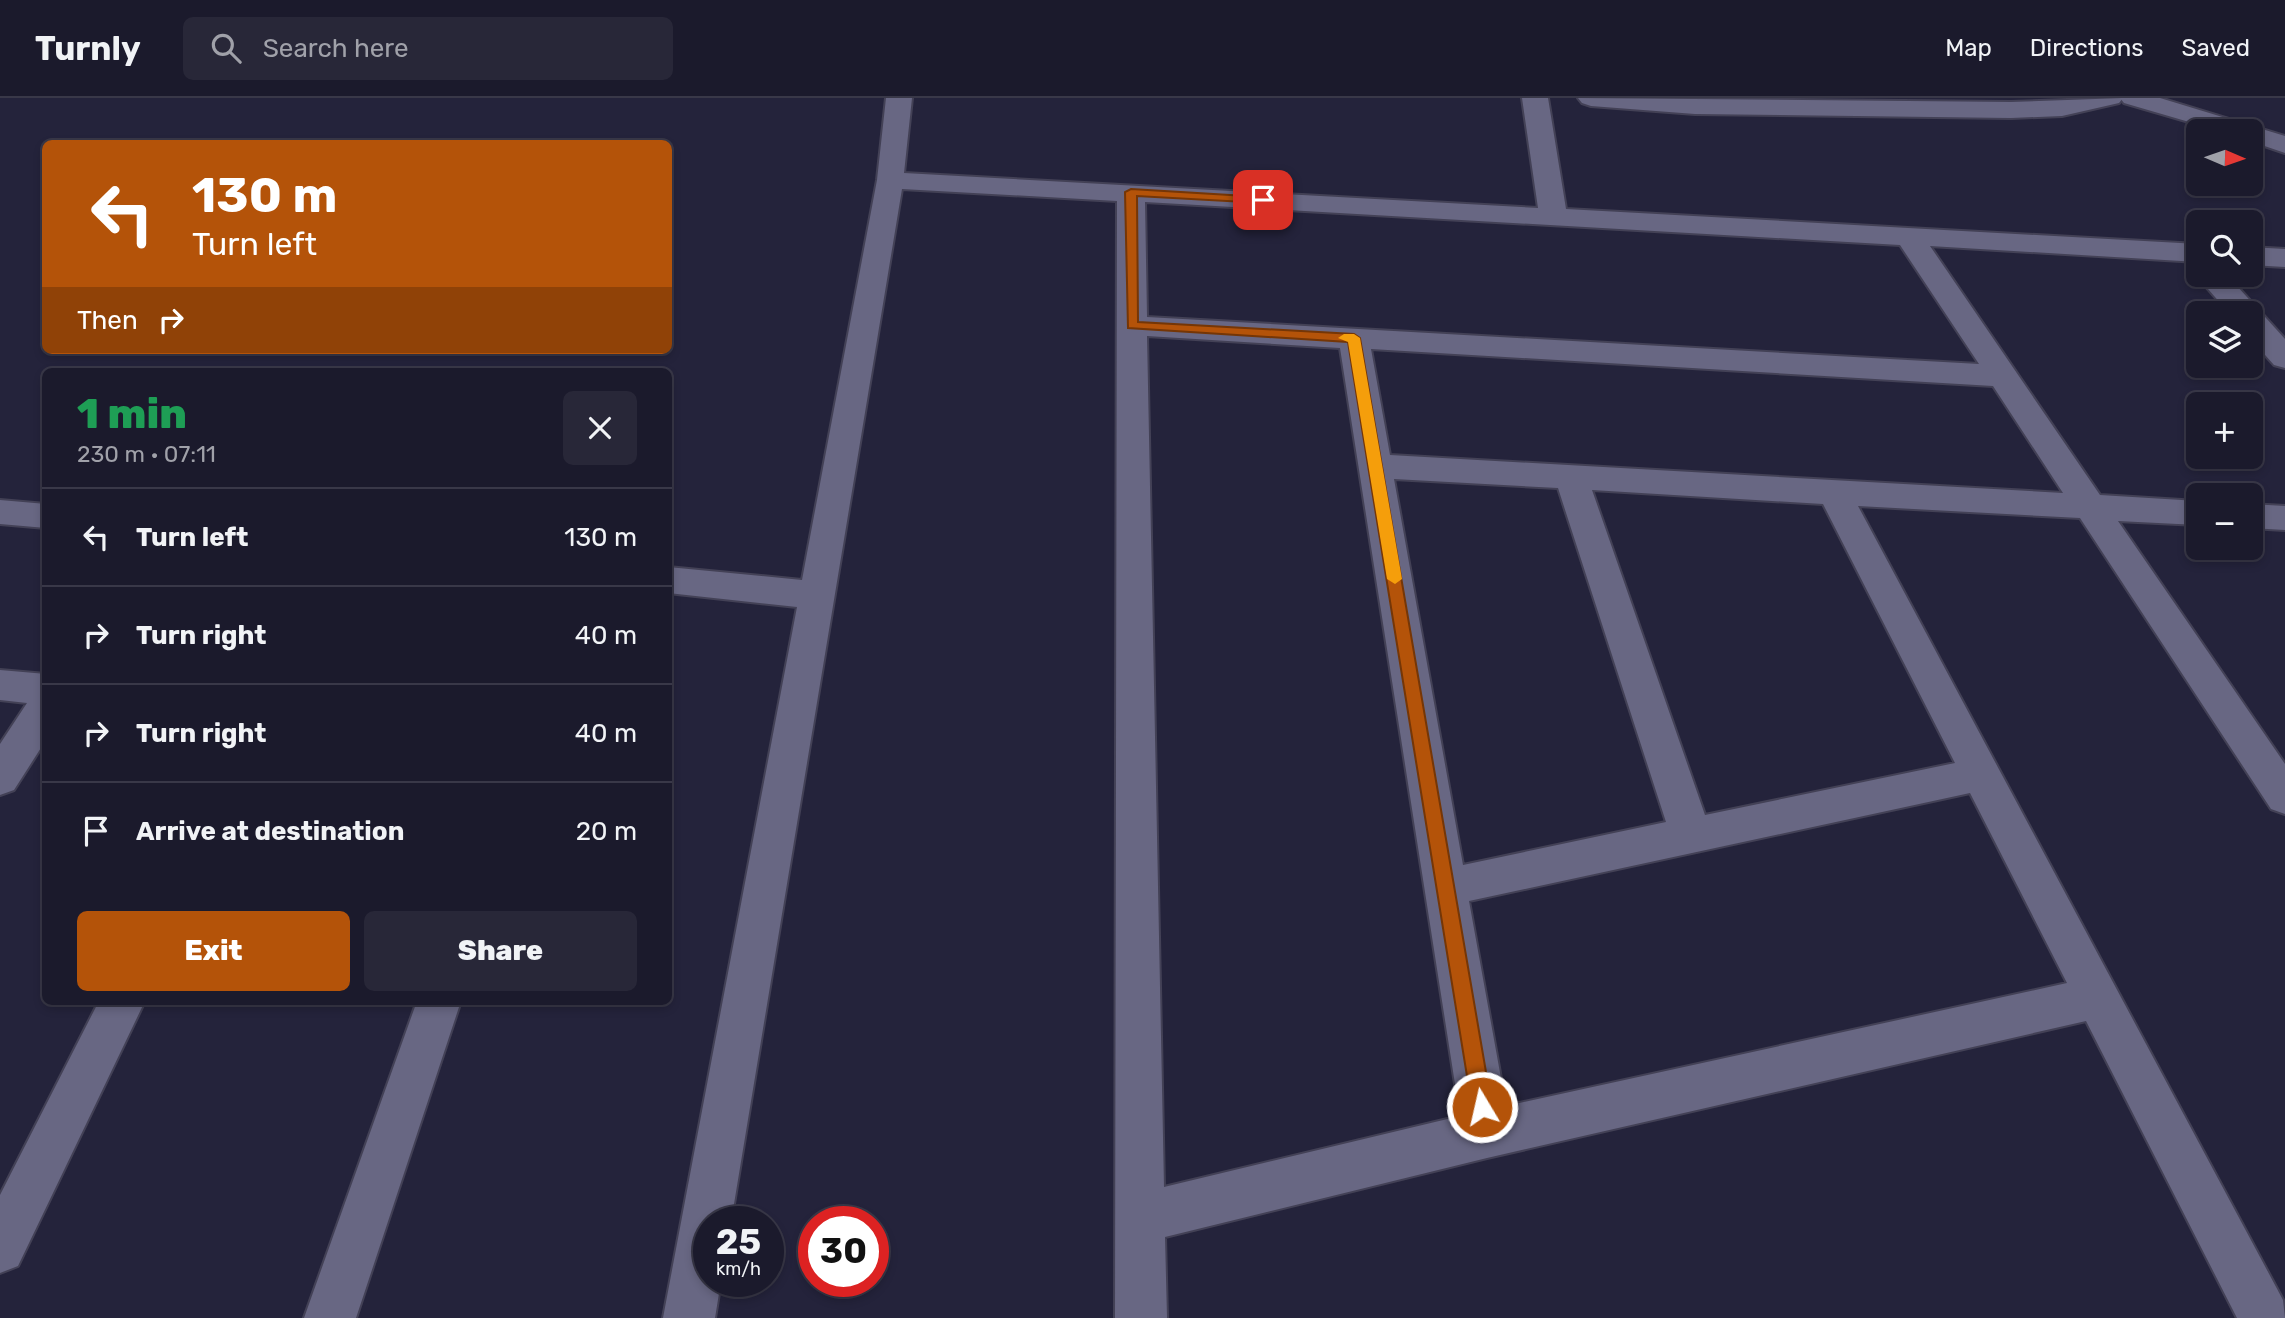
<!DOCTYPE html>
<html lang="en">
<head>
<meta charset="utf-8">
<style>
	body { margin:0; font-family:Rubik,sans-serif; background:#282738; color:#f1f3f6; height:100vh; display:flex; flex-direction:column; font-size:26px; white-space:nowrap }
	* { box-sizing:border-box; margin:0 }
	p { font-size:23px; color:#a0a1a9 }
	.icon { flex:none; width:38px; height:38px; fill:none; stroke:currentColor; stroke-width:2; stroke-linecap:round; stroke-linejoin:round }
	.map { position:relative; flex:1; overflow:hidden }
	.sheet { position:absolute; left:42px; top:270px; width:630px; height:637px; display:flex; flex-direction:column; background:#1b1a2c; border-radius:10px; box-shadow:0 4px 10px #0003,0 0 0 2px #393848 }
	.sheet>* { flex:none }
	.top-card { position:absolute; left:42px; top:42px; width:630px; height:214px; border-radius:10px; box-shadow:0 4px 10px #0003,0 0 0 2px #393848; background:#b45309; color:#fff; overflow:hidden }
	.needle { width:46px; rotate:92deg }
	.fabs { position:absolute; left:2186px; top:21px; display:grid; gap:14px }
	.fabs a { display:grid; place-items:center; width:77px; height:77px; border-radius:10px; background:#1b1a2c; box-shadow:0 4px 10px #0003,0 0 0 2px #393848; font-size:35px }
	.speed { position:absolute; left:693px; top:1108px; display:flex; gap:14px; font-size:35px; font-weight:700; text-align:center }
	.speed>* { display:grid; place-content:center; width:91px; height:91px; border-radius:50%; background:#1b1a2c; box-shadow:0 4px 10px #0003,0 0 0 2px #393848; line-height:1 }
	.speed small { font-size:18px; font-weight:400 }
	.speed .limit { border:10px solid #d22; background:#fff; color:#111 }
	.pin { position:absolute; display:grid; place-items:center; width:60px; height:60px; color:#fff; margin:-30px; border-radius:14px; box-shadow:0 4px 10px #0006 }
	.me { position:absolute; width:77px; margin:-38px; rotate:351deg; stroke-linejoin:round; filter:drop-shadow(0 0 5px #0008) }
	.turn { display:flex; align-items:center; gap:24px; height:147px; padding:0 35px; font-size:32px }
	.turn .icon { width:91px; height:91px; stroke-width:2.5 }
	.turn b { display:block; font-size:49px; line-height:60px }
	.then { display:flex; align-items:center; height:66px; padding:0 35px; background:#0003; gap:14px; font-size:26px }
	.round { display:grid; place-items:center; flex:none; width:74px; height:74px; border-radius:10px; background:#282738 }
	.summary { display:flex; align-items:center; justify-content:space-between; height:119px; padding:0 35px }
	h1 { font-size:42px; font-weight:800; line-height:52px; color:#1e9e55 }
	.primary-button { display:flex; gap:14px; margin-top:auto; padding:14px 35px }
	.primary-button a { flex:1; height:80px; border-radius:10px; background:#b45309; color:#fff; font-size:28px; font-weight:800; line-height:80px; text-align:center }
	.primary-button a+a { background:#282738; color:#f1f3f6 }
	ul { padding:0; list-style:none }
	li { display:flex; align-items:center; gap:21px; height:98px; padding:0 35px; border-top:2px solid #393848 }
	li div { flex:1 }
	li b { display:block; font-size:26px }
	li em { font-style:normal }
	header { display:flex; align-items:center; gap:42px; box-sizing:border-box; height:98px; padding:0 35px; background:#1b1a2c; border-bottom:2px solid #393848 }
	header strong { font-size:33px }
	nav { display:flex; gap:38px; margin-inline-start:auto; font-size:24px }
	.search { width:490px; height:63px; background:#282738; display:flex; align-items:center; gap:18px; box-sizing:border-box; padding:0 24px; border-radius:10px; color:#a0a1a9; font-size:26px }
	.map>svg:first-child { display:block }
	.lines { fill:none; stroke-linecap:round; stroke-linejoin:round }
	.minor-casing { stroke:#434156; stroke-width:4 }
	.tertiary-casing { stroke:#434156; stroke-width:4 }
	.minor { fill:#686783; fill-rule:evenodd }
	.tertiary { fill:#686783; fill-rule:evenodd }
	.route { fill:#b45309; stroke:#753606; stroke-width:2 }
	.slow { fill:#f59e0b }
</style>
</head>
<body>
<header>
<strong>Turnly</strong>
<div class="search"><svg class="icon" aria-label="search" viewBox="0 0 24 24"><circle cx="10" cy="10" r="6"/><path d="M15 15l6 6"/></svg>Search here</div>
<nav><a>Map</a><a>Directions</a><a>Saved</a></nav>
</header>
<div class="map">
<svg width="2285" height="1220" viewBox="0 0 2285 1220">
	<rect width="100%" height="100%" fill="#24233b"/>
	<g class="lines">
		<defs>
			<path id="minor" d="M886,0h26l-8,75 634,35 -16,-110h26l18,111 632,35v18l-268,-16 170,249 98,6v24l-80,-4 167,243v50l-14,-5 -191,-291 -222,-12 425,794 2,18h-48l-151,-297 -599,137 -322,79 2,81h-52l2,-1117 -215,-12 -171,1033h-22v59h12l-6,37h-52l134,-711 -129,-14v-26l134,13 75,-400zM1145,104l755,43 79,119 -832,-47zM1147,238l193,12 120,768 -296,71zM1371,251l622,37 70,107 -673,-38zM1394,381l164,9 108,334 -203,43zM1592,392l231,14 132,259 -250,52zM1970,695l97,190 -561,123 -37,-205z
				M1578,0l433,4 112,-4 -4,5 -57,13 -51,2 -316,-4 -104,-8 -9,-3z
				M2250,149l35,2v18l-35,-2z
				M2198,175l29,2 58,64v29l-11,-3 -24,-27v-25h-21l-28,-32z
				M0,402l46,4v24l-46,-4z
				M2250,406l35,2v24l-35,-2z
				M0,572l46,4v66l-32,50 -14,5v-51l27,-41 -27,-3z
				M99,903h46l-127,265 -18,7v-78z
				M417,903h44l-105,317h-52z"/>
			<path id="tertiary" d="M2120,0h40l125,38v17l-35,-12v-10h-30l-96,-28z"/>
		</defs>
		<use href="#minor" class="minor-casing"/>
		<use href="#tertiary" class="tertiary-casing"/>
		<use href="#minor" class="minor"/>
		<use href="#tertiary" class="tertiary"/>
	</g>
	<path class="route" d="M1131,91l132,8 6,3 -6,3 -126,-7 1,126 216,12 6,4 132,769 -3,7 -7,2 -7,-2 -3,-7 -124,-765 -220,-14 -3,-136z"/>
	<path class="slow" d="M1354,236l6,4 42,241 -7,5 -8,-5 -39,-237 -10,-4 6,-4z"/>
</svg>
<div class="fabs">
<a><svg class="needle" viewBox="-14 -14 28 28"><path d="M0-13l5 13h-10z" fill="#e53935"/><path d="M0 13l5-13h-10z" fill="#a0a1a9"/></svg></a>
<a><svg class="icon" aria-label="search" viewBox="0 0 24 24"><circle cx="10" cy="10" r="6"/><path d="M15 15l6 6"/></svg></a>
<a><svg class="icon" aria-label="layers" viewBox="0 0 24 24"><path d="M12 4l9 5-9 5-9-5zM3 14l9 5 9-5"/></svg></a>
<a>+</a>
<a>−</a>
</div>
<div class="speed"><div>25<small>km/h</small></div><div class="limit">30</div></div>
<div class="pin" style="left:1263px;top:102px;background:#d93025"><svg class="icon" aria-label="arrive" viewBox="0 0 24 24"><path d="M6 21V4h12l-3 4 3 4H6"/></svg></div>
<svg class="me" style="left:1482px;top:1009px" viewBox="-20 -20 40 40"><circle r="17" fill="#b45309" stroke="#fff" stroke-width="3"/><path d="M0-11L8 9 0 5-8 9z" fill="#fff"/></svg>
<div class="top-card">
<div class="turn"><svg class="icon" aria-label="left" viewBox="0 0 24 24"><path d="M17 20v-9H6M10 6l-5 5 5 5"/></svg><div><b>130 m</b>Turn left</div></div>
<div class="then">Then<svg class="icon" aria-label="right" viewBox="0 0 24 24"><path d="M7 20v-9h11M14 6l5 5-5 5"/></svg></div>
</div>
<section class="sheet">
<div class="summary"><div><h1>1 min</h1><p>230 m · 07:11</p></div><a class="round"><svg class="icon" aria-label="close" viewBox="0 0 24 24"><path d="M6 6l12 12M18 6L6 18"/></svg></a></div>
<ul>
<li><svg class="icon" aria-label="left" viewBox="0 0 24 24"><path d="M17 20v-9H6M10 6l-5 5 5 5"/></svg><div><b>Turn left</b></div><em>130 m</em></li>
<li><svg class="icon" aria-label="right" viewBox="0 0 24 24"><path d="M7 20v-9h11M14 6l5 5-5 5"/></svg><div><b>Turn right</b></div><em>40 m</em></li>
<li><svg class="icon" aria-label="right" viewBox="0 0 24 24"><path d="M7 20v-9h11M14 6l5 5-5 5"/></svg><div><b>Turn right</b></div><em>40 m</em></li>
<li><svg class="icon" aria-label="arrive" viewBox="0 0 24 24"><path d="M6 21V4h12l-3 4 3 4H6"/></svg><div><b>Arrive at destination</b></div><em>20 m</em></li>
</ul>
<div class="primary-button"><a>Exit</a><a>Share</a></div>
</section>
</div>
</body>
</html>
